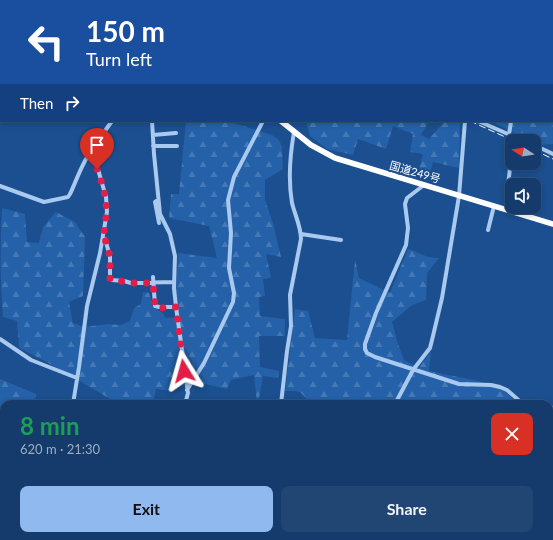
<!DOCTYPE html>
<html lang="en">
<head>
<meta charset="utf-8">
<style>
	body { margin:0; font-family:Lato,"Noto Sans JP",sans-serif; background:#214673; color:#f1f3f6; height:100vh; display:flex; flex-direction:column; font-size:15px; white-space:nowrap }
	* { box-sizing:border-box; margin:0 }
	p { font-size:13px; color:#9dadc1 }
	.icon { flex:none; width:22px; height:22px; fill:none; stroke:currentColor; stroke-width:2; stroke-linecap:round; stroke-linejoin:round }
	.map { position:relative; flex:1; overflow:hidden }
	.drawer { position:absolute; left:0px; top:400px; width:553px; height:140px; display:flex; flex-direction:column; background:#143b6b; border-radius:12px 12px 0 0; box-shadow:0 2px 6px #0003,0 0 0 1px #33557e }
	.drawer>* { flex:none }
	.guide { position:absolute; left:0px; top:0px; width:553px; height:122px; box-shadow:0 2px 6px #0003,0 0 0 1px #33557e; background:#1a4fa0; color:#fff; overflow:hidden }
	.needle { width:26px; rotate:282deg }
	.buttons { position:absolute; left:505px; top:134px; display:grid; gap:8px }
	.buttons a { display:grid; place-items:center; width:36px; height:36px; border-radius:8px; background:#143b6b; box-shadow:0 2px 6px #0003,0 0 0 1px #33557e; font-size:20px }
	.pin { position:absolute; display:grid; place-items:center; width:34px; height:34px; color:#fff; margin:-41px -17px; border-radius:50% 50% 50% 0; rotate:-45deg; box-shadow:0 0 4px #0007 }
	.pin .icon { rotate:45deg }
	.me { position:absolute; width:44px; margin:-22px; rotate:352deg; stroke-linejoin:round; filter:drop-shadow(0 0 3px #0008) }
	.turn { display:flex; align-items:center; gap:14px; height:84px; padding:0 20px; font-size:18px }
	.turn .icon { width:52px; height:52px; stroke-width:2.5 }
	.turn b { display:block; font-size:28px; line-height:34px }
	.then { display:flex; align-items:center; height:38px; padding:0 20px; background:#0003; gap:8px; font-size:15px }
	.round { display:grid; place-items:center; flex:none; width:42px; height:42px; border-radius:8px; background:#214673 }
	.headline { display:flex; align-items:center; justify-content:space-between; height:68px; padding:0 20px }
	h1 { font-size:24px; font-weight:700; line-height:30px; color:#1e9e55 }
	.cta { display:flex; gap:8px; margin-top:auto; padding:8px 20px }
	.cta a { flex:1; height:46px; border-radius:8px; background:#90b9f0; color:#111; font-size:16px; font-weight:700; line-height:46px; text-align:center }
	.cta a+a { background:#214673; color:#f1f3f6 }
	.map>svg:first-child { display:block }
	.forest { fill:url(#forest-firs) }
	.water { fill:url(#water-waves); stroke:#9cc4f0 }
	.lines { fill:none; stroke-linecap:round; stroke-linejoin:round }
	.river { stroke:#123a6d; stroke-width:5 }
	.minor { stroke:#a9c9ee; stroke-width:4 }
	.highway { stroke:#fff; stroke-width:5.5 }
	.rail { stroke:#fff; stroke-width:1; stroke-dasharray:7 3; stroke-linecap:butt }
	.route { stroke:#e11d48; stroke-width:7; stroke-dasharray:0 12.6 }
	.labels { text-anchor:middle; stroke-width:4; stroke-linejoin:round; paint-order:stroke }
	.street-label { font-size:11px; fill:#fff; stroke:#1b4f8f }
</style>
</head>
<body>
<div class="map">
<svg width="553" height="540" viewBox="0 0 553 540">
	<defs>
		<pattern id="forest-firs" width="22" height="20" patternUnits="userSpaceOnUse"><rect width="22" height="20" fill="#2461a8"/><path d="M5 1l3.5 6h-7zM16 11l3.5 6h-7z" fill="#4579b5"/></pattern>
		<pattern id="water-waves" width="16" height="10" patternUnits="userSpaceOnUse"><rect width="16" height="10" fill="#123a6d"/><path d="M0 5q4-4 8 0t8 0" fill="none" stroke="#365883"/></pattern>
	</defs>
	<rect width="100%" height="100%" fill="#1b4f8f"/>
	<path class="forest" d="M552,52l1,92 -13,1 -6,-2v-2h-3l-41,-20h62z
		M186,121h42l44,14 7,5 3,7 1,22 -18,11v20l8,23 8,34 -15,-3 5,24 -8,1 2,17 -6,1 1,19 25,3v17h-26l1,31 19,4 -1,7 -15,-2 -5,28h-1l-3,-29 -23,5 -4,9 -54,-12 -2,14 -15,-2 -3,15h-26l-13,-3 -71,-41 -24,-12 -2,-27 -14,-4c-3,-36 -3,-73 -1,-109l23,6 2,28 12,1 4,-16 13,-15 19,10 10,15 -2,59 -14,6 4,21 11,4 24,-3 13,1 9,-4 4,-13 7,-4 2,-12 6,1 4,15c6,2 10,4 13,10l13,-1 -3,-23 2,-41 39,5 -8,-32 -40,-8 2,-24h8z
		M308,121h121l-8,14 8,4 16,-18h15l-1,47 -26,-6 -3,11 -11,-3 4,-16 -13,-2 3,-18 -20,-8 -7,23 -28,-10 -5,16 -26,-6 -17,-13 -3,-11z
		M408,249c13,4 17,9 31,9l-12,15 -1,27 -14,5 -20,17 6,22 6,16 15,8 12,-17 -2,20 49,10 25,8 14,15h-207c-10,-13 -7,-13 -25,-13l10,-82 13,2 7,27 32,2 8,-81 4,19 31,15z
		M0,379l36,15 -2,10h-30v93l-4,-2z
		M92,536h164l8,4h-163z"/>
	<path class="water" d="M0,526l4,2v8h16l8,4h-28z"/>
	<g class="lines">
		<path class="river" d="M552,12h1"/>
		<path class="minor" d="M267,0l1,1
			M378,0l4,1
			M479,0l2,1
			M19,1v-1
			M39,1l1,-1
			M202,1l1,-1
			M343,1v-1
			M358,1l5,-1
			M401,1l1,-1
			M420,1v-1
			M450,1l1,-1
			M512,1v-1
			M552,23l1,1
			M0,41l1,-3
			M0,83l1,-2
			M152,121l2,33 6,60 10,20 5,22 -1,32 2,19 12,86 -3,11
			M478,121l46,20
			M153,135l23,-2
			M509,135l2,-14
			M534,145l19,9
			M153,146h24
			M424,185l-17,13 -2,6 3,24 -2,17 -30,68 -11,31v5l2,4 8,4 84,27 32,1 9,2 7,3 16,14
			M0,186l44,16 24,-5 2,-3c6,-12 16,-43 28,-49
			M158,200l-3,2 4,21
			M510,210l-3,-16 3,-26
			M488,230l6,-24
			M301,234l40,6
			M103,239h2l5,17v21l2,3 12,1 7,2 43,-1
			M153,277l2,29 4,1h17
			M0,339l31,21 46,18
			M187,390l17,-27 29,-61 1,-9 -5,-25 2,-35 -3,-33 6,-23 29,-56
			M73,404l6,-37 8,-61 13,-53 7,-41 -1,-15 -9,-31 1,-21 4,-10 10,-14
			M281,404l6,-53 4,-25 -1,-31 11,-56c0,-12 -6,-24 -9,-36 -4,-23 -2,-48 2,-71
			M395,404l18,-34 17,-22 3,-12 9,-38 17,-102 6,-75
			M549,407l4,1
			M549,492l4,-16
			M549,512l4,3
			M136,540l2,-4
			M436,540v-4
			M540,540l1,-4"/>
		<path class="highway" d="M83,0l3,1
			M281,121l30,24 24,13 218,66
			M0,442l4,2
			M0,447l4,1
			M195,536l9,4
			M205,536l9,4"/>
		<path class="rail" d="M204,0l2,1
			M470,121l44,20
			M534,150l19,9"/>
	</g>
	<g class="lines">
		<path class="route" d="M97,169c11,30 11,39 6,70h2l5,17v23l21,4h22l2,23 4,2 17,-1 8,64"/>
	</g>
	<g class="labels">
		<g class="street-label">
			<text transform="translate(415 172) rotate(16)" y="4">国道249号</text>
		</g>
	</g>
</svg>
<div class="buttons">
<a><svg class="needle" viewBox="-14 -14 28 28"><path d="M0-13l5 13h-10z" fill="#e53935"/><path d="M0 13l5-13h-10z" fill="#9dadc1"/></svg></a>
<a><svg class="icon" aria-label="sound" viewBox="0 0 24 24"><path d="M4 9h4l5-4v14l-5-4H4zM17 9q2 3 0 6"/></svg></a>
</div>
<div class="pin" style="left:97px;top:169px;background:#d93025"><svg class="icon" aria-label="arrive" viewBox="0 0 24 24"><path d="M6 21V4h12l-3 4 3 4H6"/></svg></div>
<svg class="me" style="left:184px;top:371px" viewBox="-20 -20 40 40"><path d="M0-17L14 15 0 8-14 15z" fill="#e11d48" stroke="#fff" stroke-width="4"/></svg>
<div class="guide">
<div class="turn"><svg class="icon" aria-label="left" viewBox="0 0 24 24"><path d="M17 20v-9H6M10 6l-5 5 5 5"/></svg><div><b>150 m</b>Turn left</div></div>
<div class="then">Then<svg class="icon" aria-label="right" viewBox="0 0 24 24"><path d="M7 20v-9h11M14 6l5 5-5 5"/></svg></div>
</div>
<section class="drawer">
<div class="headline"><div><h1>8 min</h1><p>620 m · 21:30</p></div><a class="round" style="background:#d93025;color:#fff"><svg class="icon" aria-label="close" viewBox="0 0 24 24"><path d="M6 6l12 12M18 6L6 18"/></svg></a></div>
<div class="cta"><a>Exit</a><a>Share</a></div>
</section>
</div>
</body>
</html>
